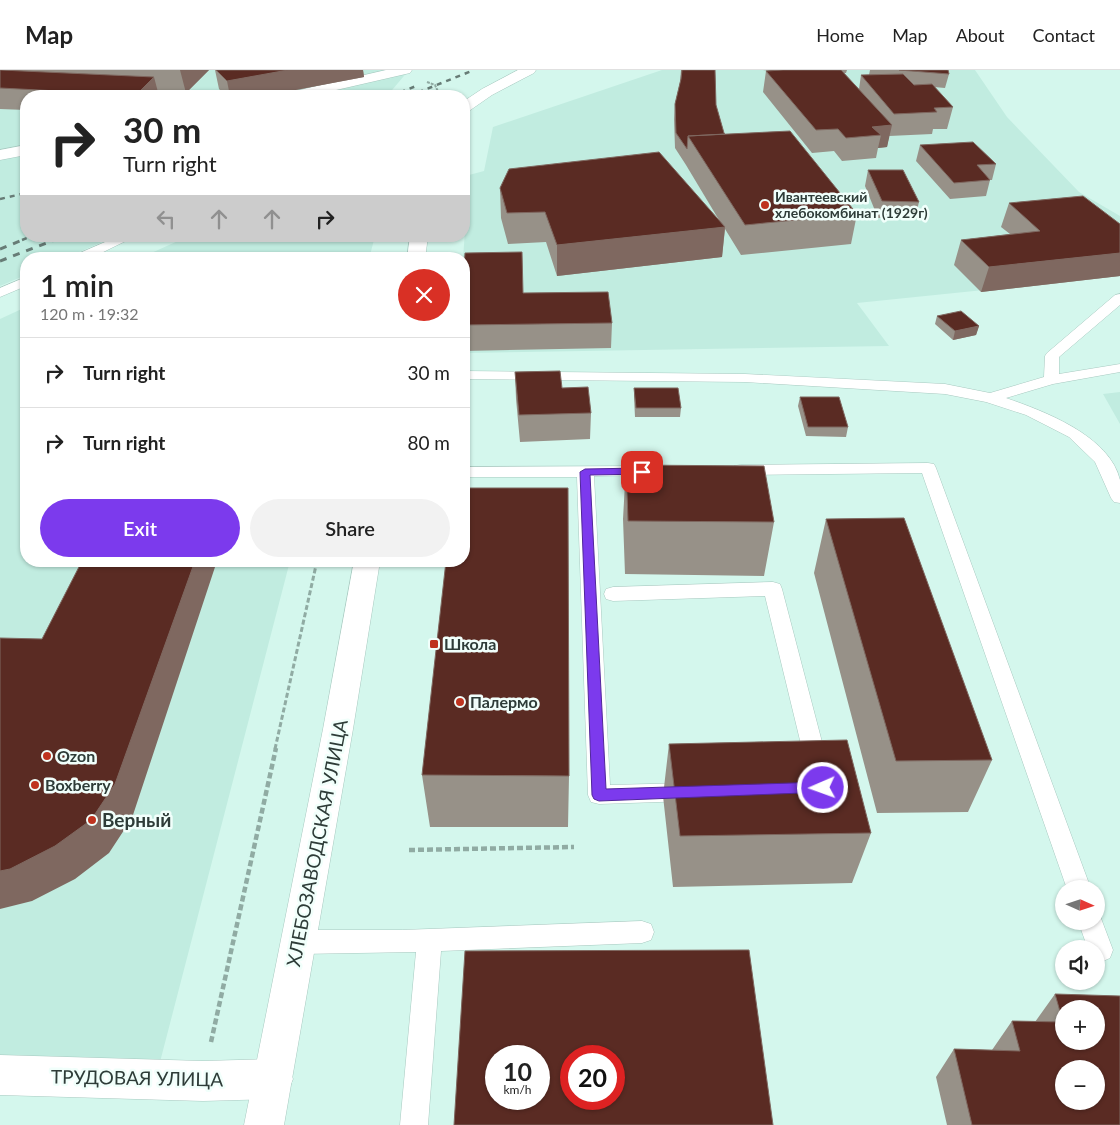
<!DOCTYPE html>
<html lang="en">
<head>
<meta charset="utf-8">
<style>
	body { margin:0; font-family:Lato,sans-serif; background:#f2f2f2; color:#222; height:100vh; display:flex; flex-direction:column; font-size:19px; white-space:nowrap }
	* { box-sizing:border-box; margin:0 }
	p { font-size:16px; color:#767676 }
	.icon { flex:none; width:28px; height:28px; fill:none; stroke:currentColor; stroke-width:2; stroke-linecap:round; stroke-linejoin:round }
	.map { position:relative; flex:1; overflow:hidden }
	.panel { position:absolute; left:20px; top:182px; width:450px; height:315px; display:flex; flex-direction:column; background:#fff; border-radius:20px; box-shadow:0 1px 4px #0004 }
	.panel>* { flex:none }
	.hud { position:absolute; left:20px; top:20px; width:450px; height:152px; border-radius:20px; box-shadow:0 1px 4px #0004; background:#fff; color:#222; overflow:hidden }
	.needle { width:32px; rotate:93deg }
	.tools { position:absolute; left:1055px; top:810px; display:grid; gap:10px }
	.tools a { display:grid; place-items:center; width:50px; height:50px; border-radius:50%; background:#fff; box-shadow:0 1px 4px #0004; font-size:25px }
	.speed { position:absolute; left:485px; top:975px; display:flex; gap:10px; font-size:25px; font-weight:700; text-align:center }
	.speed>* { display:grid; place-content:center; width:65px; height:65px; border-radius:50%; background:#fff; box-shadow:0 1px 4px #0004; line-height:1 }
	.speed small { font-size:12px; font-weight:400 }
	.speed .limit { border:8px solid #d22; background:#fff; color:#111 }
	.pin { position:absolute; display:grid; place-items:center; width:42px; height:42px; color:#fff; margin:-21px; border-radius:10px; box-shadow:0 2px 8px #0006 }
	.me { position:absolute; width:55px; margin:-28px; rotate:268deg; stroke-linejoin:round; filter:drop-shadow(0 0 4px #0008) }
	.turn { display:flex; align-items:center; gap:18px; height:105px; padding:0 20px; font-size:22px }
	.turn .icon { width:65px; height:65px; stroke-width:2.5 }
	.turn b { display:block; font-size:35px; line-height:42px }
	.lanes { display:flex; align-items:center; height:48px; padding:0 20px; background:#0003; justify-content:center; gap:25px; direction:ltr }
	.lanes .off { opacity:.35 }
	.round { display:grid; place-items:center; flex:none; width:52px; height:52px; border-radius:26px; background:#f2f2f2 }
	.headline { display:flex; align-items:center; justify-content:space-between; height:85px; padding:0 20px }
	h1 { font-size:30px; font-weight:600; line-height:38px }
	.cta { display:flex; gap:10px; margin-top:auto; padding:10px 20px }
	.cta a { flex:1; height:58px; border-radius:30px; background:#7c3aed; color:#fff; font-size:20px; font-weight:600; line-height:58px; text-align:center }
	.cta a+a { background:#f2f2f2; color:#222 }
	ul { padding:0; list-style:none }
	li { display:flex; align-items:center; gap:15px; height:70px; padding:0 20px; border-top:1px solid #e0e0e0 }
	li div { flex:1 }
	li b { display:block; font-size:19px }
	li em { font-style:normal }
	header { display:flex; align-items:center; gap:30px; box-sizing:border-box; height:70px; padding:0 25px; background:#fff; border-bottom:1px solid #e0e0e0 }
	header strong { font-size:24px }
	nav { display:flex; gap:28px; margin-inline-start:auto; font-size:18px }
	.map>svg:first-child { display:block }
	.built { fill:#c1ece0 }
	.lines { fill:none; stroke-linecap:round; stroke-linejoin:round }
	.service-casing { stroke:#a8c9c0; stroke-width:1 }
	.minor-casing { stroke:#a8c9c0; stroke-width:1 }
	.secondary-casing { stroke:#a8c9c0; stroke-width:1 }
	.path-far2 { stroke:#90aba3; stroke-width:2; stroke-dasharray:3 1; stroke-linecap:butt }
	.path-far1 { stroke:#90aba3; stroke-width:3; stroke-dasharray:5 2.5; stroke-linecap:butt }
	.path { stroke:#90aba3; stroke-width:4.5; stroke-dasharray:6 3; stroke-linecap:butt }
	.service { fill:#fff; fill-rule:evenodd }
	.minor { fill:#fff; fill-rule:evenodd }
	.secondary { fill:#fff; fill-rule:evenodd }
	.rail-far1 { stroke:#677c76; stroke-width:2.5; stroke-dasharray:5 5; stroke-linecap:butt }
	.rail { stroke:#677c76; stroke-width:3; stroke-dasharray:7 7; stroke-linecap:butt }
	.wall { fill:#979188 }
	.shaded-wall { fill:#7f6860 }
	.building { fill:#5a2b23; stroke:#7f6860; fill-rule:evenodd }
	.route { fill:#7c3aed; stroke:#51269a }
	.poi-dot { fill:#bf331f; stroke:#f1fffb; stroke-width:2 }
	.labels { text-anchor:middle; stroke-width:5; stroke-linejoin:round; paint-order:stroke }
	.far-poi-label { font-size:14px; font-weight:bold; fill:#2e3c38; stroke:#f1fffb; text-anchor:start }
	.poi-label { font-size:16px; font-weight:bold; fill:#2e3c38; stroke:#f1fffb; text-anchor:start }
	.near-poi-label { font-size:19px; font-weight:bold; fill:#2e3c38; stroke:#f1fffb; text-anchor:start }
	.near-street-label { font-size:19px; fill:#2e3c38; stroke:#f1fffb }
</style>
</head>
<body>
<header>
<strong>Map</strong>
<nav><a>Home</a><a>Map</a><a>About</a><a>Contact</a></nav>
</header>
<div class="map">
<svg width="1120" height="1055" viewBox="0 0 1120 1055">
	<rect width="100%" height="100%" fill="#d4f7ed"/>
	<path class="built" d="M0,0h409l-22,26h-361v140h90l-53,23h-37v16l-26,11z
		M662,0h313l32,47 72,75 41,24v60l-263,27 32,43 -425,7 -1,-94 6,-84 15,-4 9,-44z
		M189,166h186l-6,23h-231z
		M26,237v254h264l-130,501 -160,-1v-742z
		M1120,322v32l-17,-30z"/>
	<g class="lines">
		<defs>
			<path id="service" d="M119,166h17l-47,23h-17l1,-3z
				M26,207v9l-26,11v-9z
				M1120,224v11l-61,52v17l61,-10v8l-67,12 -47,14c38,13 104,38 114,82 0,7 0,16 0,23l-6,-1 -3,-4 -16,-36 -26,-25 -43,-22 -40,-13 -41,-8 -200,-12 -281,-3v-8l281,3 200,10 45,9 54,-16 1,-21 2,-3 68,-58z
				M928,393l6,1 2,4 155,421h-24l-145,-416 -182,2 -6,-1 -2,-4 2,-4 6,-1z
				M650,396l6,1 2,4 -2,4 -62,1 16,309 79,-2 8,2 3,7 -3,7 -8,2 -90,3 -8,-2 -3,-7 -11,-318h-113v-10z
				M773,512l7,2 2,5 46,176 -3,6 -8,3 -8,-3 -3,-6 -41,-169 -152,5 -7,-2 -2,-5 2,-5 7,-2z
				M1096,842l3,1 14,37 -3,8 -9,4 -5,-2v-11h-8l-10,-28h18z
				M642,851l9,3 3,8 -3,8 -9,3 -201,8 -13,174h-28l16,-173 -117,2 -9,-4 -3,-8 3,-8 9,-4h103z"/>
			<path id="minor" d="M386,0h26l-2,3 -100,23h-25l2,-3z
				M26,75v10l-26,5v-10z
				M0,985l203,6 70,-2 14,6 6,14 -6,14 -14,6 -70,2 -203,-6z"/>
			<path id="secondary" d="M518,0h18l-2,3 -42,22 -23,16 -5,1v-11l18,-12z
				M410,166h18l-3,23h-18z
				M354,491h26l-27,168 -69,396h-40l79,-396z"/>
		</defs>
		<use href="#service" class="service-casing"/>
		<use href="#minor" class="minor-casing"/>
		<use href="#secondary" class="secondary-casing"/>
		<path class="path-far2" d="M427,12l8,3 5,11"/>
		<path class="path-far1" d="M275,679l42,-188"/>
		<path class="path" d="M409,780l165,-3
			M211,972l65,-294"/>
		<use href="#service" class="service"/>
		<use href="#minor" class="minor"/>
		<use href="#secondary" class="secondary"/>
		<path class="rail-far1" d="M391,26l25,-10
			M409,26l65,-26
			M0,129l26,-6
			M22,170l10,-4
			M54,170l10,-4"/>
		<path class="rail" d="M0,179l25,-10
			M0,191l57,-22"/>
	</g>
	<path class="wall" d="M0,0h209l-23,23 -28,-1 1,4h-133v14l-26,-1z
		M215,0h148l1,7 -100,19h-38l-7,-7z
		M681,0h34l1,35 8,28 1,1 132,80 -6,30 -110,11 -16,-26 -3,28 -165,19 -11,-34 -38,2 -7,-26 -1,-30 219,32 -33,-55 -11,-17 -1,-29 1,-15 5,-22z
		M763,0h84l-1,3h-2l15,16 2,-14h8l1,-5h78l1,4 -4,14 -11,-1 19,20 -6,22h-14l-1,5 -43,2 -2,11 -9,1 -2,10 -34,3 -8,-10 -22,2 -49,-61 3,-21h5z
		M920,75l76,19 -4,16h-2l-4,16 -36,3 -34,-38z
		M868,100l51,32 -4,16h-37l-13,-32z
		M1009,133l111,21v52l-139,16 -27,-27 7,-25 49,-6 -9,-7z
		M464,199l59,24 89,30 -1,25 -147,3z
		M937,246l42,10 -3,9 -23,5 -18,-16z
		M515,302l47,16 29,25 -1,26 -70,3 -4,-43z
		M634,318l47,20 -1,9h-45l-1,-20z
		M800,327l48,30 -2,10 -40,-1 -8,-30z
		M626,395l148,57 -10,54 -139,-2 -2,-55z
		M826,449l166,241 -24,52 -91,1 -63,-240z
		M669,674l202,89 -19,50 -179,4 -10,-91z
		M422,705l147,1 -1,51h-138z
		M1055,924l65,131h-173l-11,-48 18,-28 38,1 20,-29 23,1z"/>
	<path class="shaded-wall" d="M180,0h29l-23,23z
		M288,0h75l1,7 -100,19h-34l-3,-15z
		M154,7l5,19h-23v-1z
		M892,55l-5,22 -9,1 3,-13 -9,-8z
		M725,157l-3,30 -165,19v-31z
		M1120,183v23l-139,16 8,-25z
		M979,256l-3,9 -23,5 2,-9z
		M195,491h22l-85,257 -23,35 -34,26 -43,22 -32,8v-38z"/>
	<path class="building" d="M0,0h1l153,7 -18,18 -136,-7z
		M216,0h72l-61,11z
		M682,0h33l1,35 8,28 1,1 -37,2 -1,13 -11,-16 -1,-29 6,-25z
		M783,0h58l51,55 -20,2 9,8 -35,3 -8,-9 -22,1 -50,-59z
		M899,0h49l1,4z
		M903,4l11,11 18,-1 21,23 -19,1 3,4 -43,2 -33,-39z
		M790,61l67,83 -112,11 -57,-89z
		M973,72l23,22 -19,1 13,15 -36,3 -34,-38z
		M659,82l66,75 -168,18 -12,-33 -38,1 -7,-25 9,-19z
		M868,100h35l16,32 -37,-1z
		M1083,126l37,28v29l-131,14 -28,-27 79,-9 -31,-28z
		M522,182l1,41 85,-1 4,31 -148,2v-56l1,-16z
		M961,241l18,15 -24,5 -18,-15z
		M560,301l2,17 26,-1 3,26 -72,2 -4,-43z
		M634,318h44l3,20h-45z
		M800,327h39l9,30h-40z
		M626,395l138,1 10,56 -146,-1z
		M464,418h104l1,288 -147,-1 24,-214h18z
		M904,448l88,242 -96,1 -70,-242z
		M82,491h113l-80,223 -24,36 -36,26 -45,23 -10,2v-233l42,1z
		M847,670l24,93 -191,3 -11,-92z
		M749,880l24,175h-319l11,-174zM496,986h43v43h-43zM571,986h43v43h-43z
		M1055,924l65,2v129h-148l-18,-76 66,2 -8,-30 51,1zM1064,939h32v32h-32zM1064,999h32v32h-32z"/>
	<path class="route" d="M642,398l4,1v5l-56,1 16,314 217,-7 5,2 2,4 -2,4 -229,9 -5,-2 -2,-4 -12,-323 5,-3z"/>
	<g class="poi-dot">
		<circle cx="765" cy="135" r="5"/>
		<rect x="429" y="569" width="10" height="10" rx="2.5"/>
		<circle cx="460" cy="632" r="5"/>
		<circle cx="47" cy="686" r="5"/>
		<circle cx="35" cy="715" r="5"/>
		<circle cx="92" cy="750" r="5"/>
	</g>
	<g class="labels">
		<g class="far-poi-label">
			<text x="775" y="132">Ивантеевский<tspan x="775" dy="16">хлебокомбинат (1929г)</tspan></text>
		</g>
		<g class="poi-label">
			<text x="444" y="580">Школа</text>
			<text x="470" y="638">Палермо</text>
			<text x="57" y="692">Ozon</text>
			<text x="45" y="721">Boxberry</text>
		</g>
		<g class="near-poi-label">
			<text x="102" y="757">Верный</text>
		</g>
		<g class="near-street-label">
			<text transform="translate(317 773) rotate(-79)" y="7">ХЛЕБОЗАВОДСКАЯ УЛИЦА</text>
			<text transform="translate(137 1008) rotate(1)" y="7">ТРУДОВАЯ УЛИЦА</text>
		</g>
	</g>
</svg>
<div class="tools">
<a><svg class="needle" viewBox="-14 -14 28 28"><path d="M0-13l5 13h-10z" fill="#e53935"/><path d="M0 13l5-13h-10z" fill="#767676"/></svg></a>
<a><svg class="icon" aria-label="sound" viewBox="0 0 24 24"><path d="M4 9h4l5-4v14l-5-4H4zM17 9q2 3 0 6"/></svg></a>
<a>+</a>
<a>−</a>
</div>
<div class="speed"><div>10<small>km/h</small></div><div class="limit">20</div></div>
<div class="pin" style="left:642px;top:402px;background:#d93025"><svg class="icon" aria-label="arrive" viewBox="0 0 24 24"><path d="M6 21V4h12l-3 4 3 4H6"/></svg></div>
<svg class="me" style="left:823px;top:718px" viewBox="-20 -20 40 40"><circle r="17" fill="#7c3aed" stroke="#fff" stroke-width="3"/><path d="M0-11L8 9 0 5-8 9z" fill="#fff"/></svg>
<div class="hud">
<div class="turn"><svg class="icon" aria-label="right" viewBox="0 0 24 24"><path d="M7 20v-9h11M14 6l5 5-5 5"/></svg><div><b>30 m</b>Turn right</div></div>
<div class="lanes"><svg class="icon off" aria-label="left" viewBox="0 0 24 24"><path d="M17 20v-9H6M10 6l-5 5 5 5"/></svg><svg class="icon off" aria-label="ahead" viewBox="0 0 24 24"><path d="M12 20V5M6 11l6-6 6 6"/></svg><svg class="icon off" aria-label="ahead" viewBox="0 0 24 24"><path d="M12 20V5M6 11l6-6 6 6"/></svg><svg class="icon" aria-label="right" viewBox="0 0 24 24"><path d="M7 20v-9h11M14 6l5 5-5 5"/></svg></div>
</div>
<section class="panel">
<div class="headline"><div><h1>1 min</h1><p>120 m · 19:32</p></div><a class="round" style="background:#d93025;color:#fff"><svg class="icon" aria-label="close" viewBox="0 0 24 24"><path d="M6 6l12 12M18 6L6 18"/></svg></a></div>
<ul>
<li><svg class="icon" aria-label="right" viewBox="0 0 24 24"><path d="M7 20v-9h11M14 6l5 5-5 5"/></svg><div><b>Turn right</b></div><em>30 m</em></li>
<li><svg class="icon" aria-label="right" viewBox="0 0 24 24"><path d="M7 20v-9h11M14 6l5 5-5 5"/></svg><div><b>Turn right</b></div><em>80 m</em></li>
</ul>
<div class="cta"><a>Exit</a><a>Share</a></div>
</section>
</div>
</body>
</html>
